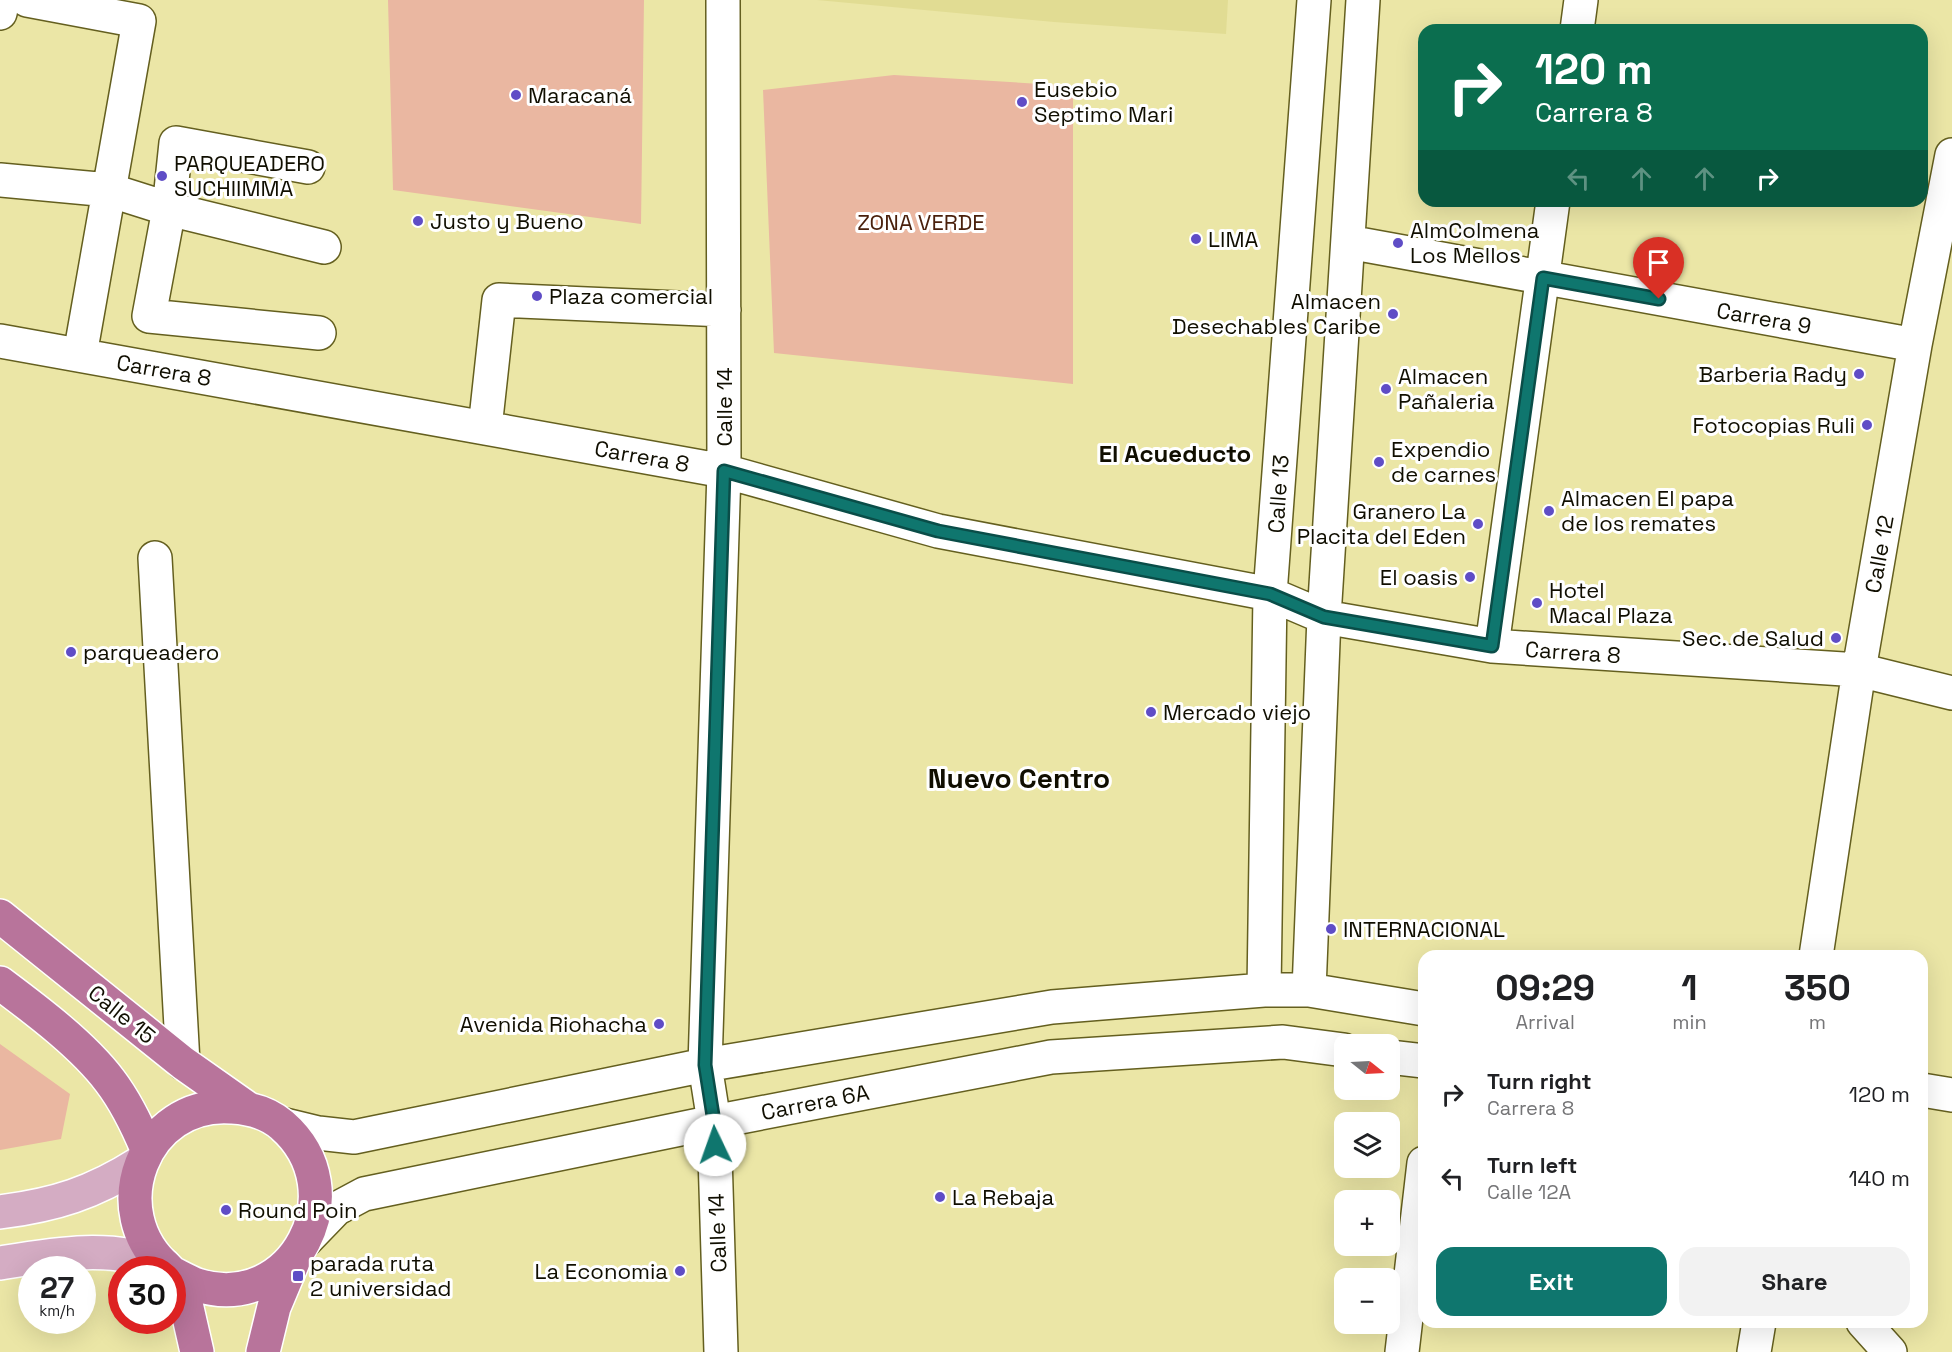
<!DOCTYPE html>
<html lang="en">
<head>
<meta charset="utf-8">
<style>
	body { margin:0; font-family:"Space Grotesk",sans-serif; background:#f2f2f2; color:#202124; height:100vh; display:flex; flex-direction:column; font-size:22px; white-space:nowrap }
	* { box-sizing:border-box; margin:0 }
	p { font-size:20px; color:#757577 }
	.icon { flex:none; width:33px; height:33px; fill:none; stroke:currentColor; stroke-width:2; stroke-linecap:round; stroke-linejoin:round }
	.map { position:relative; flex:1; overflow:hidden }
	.panel { position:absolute; left:1418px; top:950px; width:510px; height:378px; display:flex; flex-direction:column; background:#fff; border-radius:18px; box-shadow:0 6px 24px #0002 }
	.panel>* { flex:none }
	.guide { position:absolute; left:1418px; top:24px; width:510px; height:183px; border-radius:18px; box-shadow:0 6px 24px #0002; background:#0b6e4f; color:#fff; overflow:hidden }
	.needle { width:39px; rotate:108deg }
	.buttons { position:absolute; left:1334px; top:1034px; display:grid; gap:12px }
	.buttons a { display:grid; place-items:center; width:66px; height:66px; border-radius:12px; background:#fff; box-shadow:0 6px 24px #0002; font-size:30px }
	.speed { position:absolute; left:18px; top:1256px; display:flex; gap:12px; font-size:30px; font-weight:700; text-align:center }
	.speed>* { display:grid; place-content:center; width:78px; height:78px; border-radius:50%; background:#fff; box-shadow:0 6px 24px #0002; line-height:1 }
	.speed small { font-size:15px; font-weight:400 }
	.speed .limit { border:9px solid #d22; background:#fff; color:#111 }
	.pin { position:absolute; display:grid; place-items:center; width:51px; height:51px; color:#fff; margin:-62px -26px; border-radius:50% 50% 50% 0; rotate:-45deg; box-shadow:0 0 6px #0007 }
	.pin .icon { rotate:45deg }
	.me { position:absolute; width:66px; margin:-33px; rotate:357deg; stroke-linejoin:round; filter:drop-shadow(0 0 4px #0008) }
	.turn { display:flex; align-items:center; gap:21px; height:126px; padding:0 18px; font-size:27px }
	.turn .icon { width:78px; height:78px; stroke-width:2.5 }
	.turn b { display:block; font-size:42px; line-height:51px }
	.lanes { display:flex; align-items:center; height:57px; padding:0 18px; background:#0003; justify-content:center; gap:30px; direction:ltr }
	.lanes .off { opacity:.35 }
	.eta { display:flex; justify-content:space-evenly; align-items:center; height:102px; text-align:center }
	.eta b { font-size:36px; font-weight:600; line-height:42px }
	.button { display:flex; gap:12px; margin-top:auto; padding:12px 18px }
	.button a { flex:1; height:69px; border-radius:18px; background:#0f766e; color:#fff; font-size:24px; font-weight:600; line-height:69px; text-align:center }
	.button a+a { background:#f2f2f2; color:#202124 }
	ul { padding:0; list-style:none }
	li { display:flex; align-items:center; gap:18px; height:84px; padding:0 18px }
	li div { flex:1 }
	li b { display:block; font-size:22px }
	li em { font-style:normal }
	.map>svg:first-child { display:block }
	.built { fill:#e1dc93 }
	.green { fill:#eab7a1 }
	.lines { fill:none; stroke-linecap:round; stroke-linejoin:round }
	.minor-casing { stroke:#645f1f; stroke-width:36 }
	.major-casing { stroke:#fff; stroke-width:36 }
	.highway-casing { stroke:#fff; stroke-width:36 }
	.minor { stroke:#fff; stroke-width:33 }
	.major { stroke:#d4acc3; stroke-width:33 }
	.highway { stroke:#b8749b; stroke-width:33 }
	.route-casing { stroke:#0a4d48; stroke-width:15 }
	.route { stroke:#0f766e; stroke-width:10 }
	.poi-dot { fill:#5f4dc6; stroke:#fff; stroke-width:2 }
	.labels { text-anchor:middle; stroke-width:6; stroke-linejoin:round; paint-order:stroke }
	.poi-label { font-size:22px; fill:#100e00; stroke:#fff; text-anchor:start }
	.park-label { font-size:22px; fill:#4a200c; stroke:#fff }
	.street-label { font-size:22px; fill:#100e00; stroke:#fff }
	.neighbourhood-label { font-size:24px; font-weight:bold; fill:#100e00; stroke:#fff }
	.district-label { font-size:28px; font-weight:bold; fill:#100e00; stroke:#fff }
</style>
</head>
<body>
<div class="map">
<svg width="1952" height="1352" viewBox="0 0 1952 1352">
	<rect width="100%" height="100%" fill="#ebe6a6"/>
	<path class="built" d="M817,0h411l-2,34 -172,-12z"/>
	<path class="green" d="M388,0h256l-3,224 -248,-34z
		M894,75l179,11v298l-299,-31 -11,-263z
		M0,1044l70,50 -9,45 -61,11z"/>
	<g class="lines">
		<defs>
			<path id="minor" d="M27,0l112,21 -59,334
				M0,13l3,-13
				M1577,30l4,-30
				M308,167l-132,-24 -7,66 155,38
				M0,180l109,10 60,19 -20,107 170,17
				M1348,242l567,103
				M0,341l724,130 214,60 332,63 54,23 168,29 367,24 93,23
				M485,428l14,-128 225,10
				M155,558l28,505
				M1492,646l61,-445
				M1816,956l43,-286 56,-325 37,-190
				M1264,990l6,-396 44,-594
				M1309,990l15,-373 39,-617
				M1389,1057l35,4
				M1922,1090l30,5
				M281,1124l37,9 36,4 351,-72 347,-58 212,-17h45l115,19
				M306,1240l30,-31 28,-15 350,-72 337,-65 232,-15 61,8
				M1863,1322l27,30
				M721,1352l-7,-230 -9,-57 19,-594 -1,-471
				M1402,1352l22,-189
				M1754,1352l5,-30"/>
			<path id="major" d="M0,1212c55,-7 93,-19 140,-49
				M0,1263c55,-9 111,-19 164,2"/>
			<path id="highway" d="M0,916l183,147 64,45
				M0,983c36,27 83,62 110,98 16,21 27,44 37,68
				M168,1269c-67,-57 -25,-169 64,-162 18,1 36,6 50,18 76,66 11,190 -85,160 -8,-3 -17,-8 -25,-12
				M172,1273l15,35 10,44
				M263,1352l11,-45 21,-50"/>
		</defs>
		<use href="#minor" class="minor-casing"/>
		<use href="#major" class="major-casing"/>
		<use href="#highway" class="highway-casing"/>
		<use href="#minor" class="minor"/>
		<use href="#major" class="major"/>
		<use href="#highway" class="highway"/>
	</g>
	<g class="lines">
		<defs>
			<path id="route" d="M715,1145l-1,-23 -9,-57 19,-594 214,60 332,63 54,23 168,29 51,-368 116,21"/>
		</defs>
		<use href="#route" class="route-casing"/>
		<use href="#route" class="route"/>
	</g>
	<g class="poi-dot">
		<circle cx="516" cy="95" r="6"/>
		<circle cx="1022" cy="102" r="6"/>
		<circle cx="162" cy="176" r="6"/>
		<circle cx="418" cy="221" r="6"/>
		<circle cx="1196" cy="239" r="6"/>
		<circle cx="1398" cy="243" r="6"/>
		<circle cx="537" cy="296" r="6"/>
		<circle cx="1393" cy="314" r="6"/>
		<circle cx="1859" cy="374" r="6"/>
		<circle cx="1386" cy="389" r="6"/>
		<circle cx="1867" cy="425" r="6"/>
		<circle cx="1379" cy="462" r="6"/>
		<circle cx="1549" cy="511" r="6"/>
		<circle cx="1478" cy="524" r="6"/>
		<circle cx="1470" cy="577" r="6"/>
		<circle cx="1537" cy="603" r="6"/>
		<circle cx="1836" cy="638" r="6"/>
		<circle cx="71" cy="652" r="6"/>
		<circle cx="1151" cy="712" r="6"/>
		<circle cx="1331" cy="929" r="6"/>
		<circle cx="659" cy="1024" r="6"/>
		<circle cx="940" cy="1197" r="6"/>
		<circle cx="226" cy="1210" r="6"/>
		<circle cx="680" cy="1271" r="6"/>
		<rect x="292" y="1270" width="12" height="12" rx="3"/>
	</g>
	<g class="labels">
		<g class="poi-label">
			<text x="1034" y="97">Eusebio<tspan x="1034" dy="25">Septimo Mari</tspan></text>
			<text x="528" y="103">Maracaná</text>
			<text x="174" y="171">PARQUEADERO<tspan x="174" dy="25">SUCHIIMMA</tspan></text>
			<text x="430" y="229">Justo y Bueno</text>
			<text x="1410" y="238">AlmColmena<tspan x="1410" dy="25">Los Mellos</tspan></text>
			<text x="1208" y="247">LIMA</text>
			<text x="549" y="304">Plaza comercial</text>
			<text x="1381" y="309" text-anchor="end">Almacen<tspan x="1381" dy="25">Desechables Caribe</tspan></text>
			<text x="1847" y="382" text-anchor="end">Barberia Rady</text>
			<text x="1398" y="384">Almacen<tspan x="1398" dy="25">Pañaleria</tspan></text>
			<text x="1855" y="433" text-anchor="end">Fotocopias Ruli</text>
			<text x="1391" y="457">Expendio<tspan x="1391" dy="25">de carnes</tspan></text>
			<text x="1561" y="506">Almacen El papa<tspan x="1561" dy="25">de los remates</tspan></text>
			<text x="1466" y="519" text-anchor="end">Granero La<tspan x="1466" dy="25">Placita del Eden</tspan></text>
			<text x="1458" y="585" text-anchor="end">El oasis</text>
			<text x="1549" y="598">Hotel<tspan x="1549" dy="25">Macal Plaza</tspan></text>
			<text x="1824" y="646" text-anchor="end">Sec. de Salud</text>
			<text x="83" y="660">parqueadero</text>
			<text x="1163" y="720">Mercado viejo</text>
			<text x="1343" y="937">INTERNACIONAL</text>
			<text x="647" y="1032" text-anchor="end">Avenida Riohacha</text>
			<text x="952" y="1205">La Rebaja</text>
			<text x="238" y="1218">Round Poin</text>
			<text x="310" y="1271">parada ruta<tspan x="310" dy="25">2 universidad</tspan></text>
			<text x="668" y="1279" text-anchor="end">La Economia</text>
		</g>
		<g class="park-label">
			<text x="921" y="230">ZONA VERDE</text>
		</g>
		<g class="street-label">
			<text transform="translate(1764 318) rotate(10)" y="8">Carrera 9</text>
			<text transform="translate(164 370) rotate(10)" y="8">Carrera 8</text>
			<text transform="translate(724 407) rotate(-90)" y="8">Calle 14</text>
			<text transform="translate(642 456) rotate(10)" y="8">Carrera 8</text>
			<text transform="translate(1278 494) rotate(-86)" y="8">Calle 13</text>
			<text transform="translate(1879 554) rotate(-80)" y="8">Calle 12</text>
			<text transform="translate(1573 652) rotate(4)" y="8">Carrera 8</text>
			<text transform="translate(122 1014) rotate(39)" y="8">Calle 15</text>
			<text transform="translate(815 1102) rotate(-11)" y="8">Carrera 6A</text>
			<text transform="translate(717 1233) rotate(-92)" y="8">Calle 14</text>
		</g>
		<g class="neighbourhood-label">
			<text x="1175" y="462">El Acueducto</text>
		</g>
		<g class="district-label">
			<text x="1019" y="788">Nuevo Centro</text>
		</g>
	</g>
</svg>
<div class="buttons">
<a><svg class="needle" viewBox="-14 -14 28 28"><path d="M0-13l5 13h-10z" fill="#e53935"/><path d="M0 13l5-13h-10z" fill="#757577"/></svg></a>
<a><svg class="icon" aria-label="layers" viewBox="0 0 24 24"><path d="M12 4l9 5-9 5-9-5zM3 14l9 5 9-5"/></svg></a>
<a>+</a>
<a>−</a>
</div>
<div class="speed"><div>27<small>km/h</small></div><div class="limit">30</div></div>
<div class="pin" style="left:1659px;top:299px;background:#d93025"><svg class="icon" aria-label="arrive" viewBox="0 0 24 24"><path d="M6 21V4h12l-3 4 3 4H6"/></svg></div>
<svg class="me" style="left:715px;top:1145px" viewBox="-20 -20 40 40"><circle r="19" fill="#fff"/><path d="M0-13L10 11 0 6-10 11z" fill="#0f766e"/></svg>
<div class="guide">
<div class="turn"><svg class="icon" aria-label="right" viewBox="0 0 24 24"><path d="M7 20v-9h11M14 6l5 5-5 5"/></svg><div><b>120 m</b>Carrera 8</div></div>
<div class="lanes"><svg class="icon off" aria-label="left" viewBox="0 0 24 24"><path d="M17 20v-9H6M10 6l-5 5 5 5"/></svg><svg class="icon off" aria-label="ahead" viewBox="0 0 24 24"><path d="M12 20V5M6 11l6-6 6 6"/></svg><svg class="icon off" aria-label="ahead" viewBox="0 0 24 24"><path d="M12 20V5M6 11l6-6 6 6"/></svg><svg class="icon" aria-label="right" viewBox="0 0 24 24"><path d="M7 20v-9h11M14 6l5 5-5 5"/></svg></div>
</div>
<section class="panel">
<div class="eta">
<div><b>09:29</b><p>Arrival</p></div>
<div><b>1</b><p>min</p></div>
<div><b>350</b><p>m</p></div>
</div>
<ul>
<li><svg class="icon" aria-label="right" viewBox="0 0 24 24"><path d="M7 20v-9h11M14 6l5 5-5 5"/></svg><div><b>Turn right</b><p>Carrera 8</p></div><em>120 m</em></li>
<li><svg class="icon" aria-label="left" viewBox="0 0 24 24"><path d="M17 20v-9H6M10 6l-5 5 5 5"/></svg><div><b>Turn left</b><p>Calle 12A</p></div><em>140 m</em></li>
</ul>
<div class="button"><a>Exit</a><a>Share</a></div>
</section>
</div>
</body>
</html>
